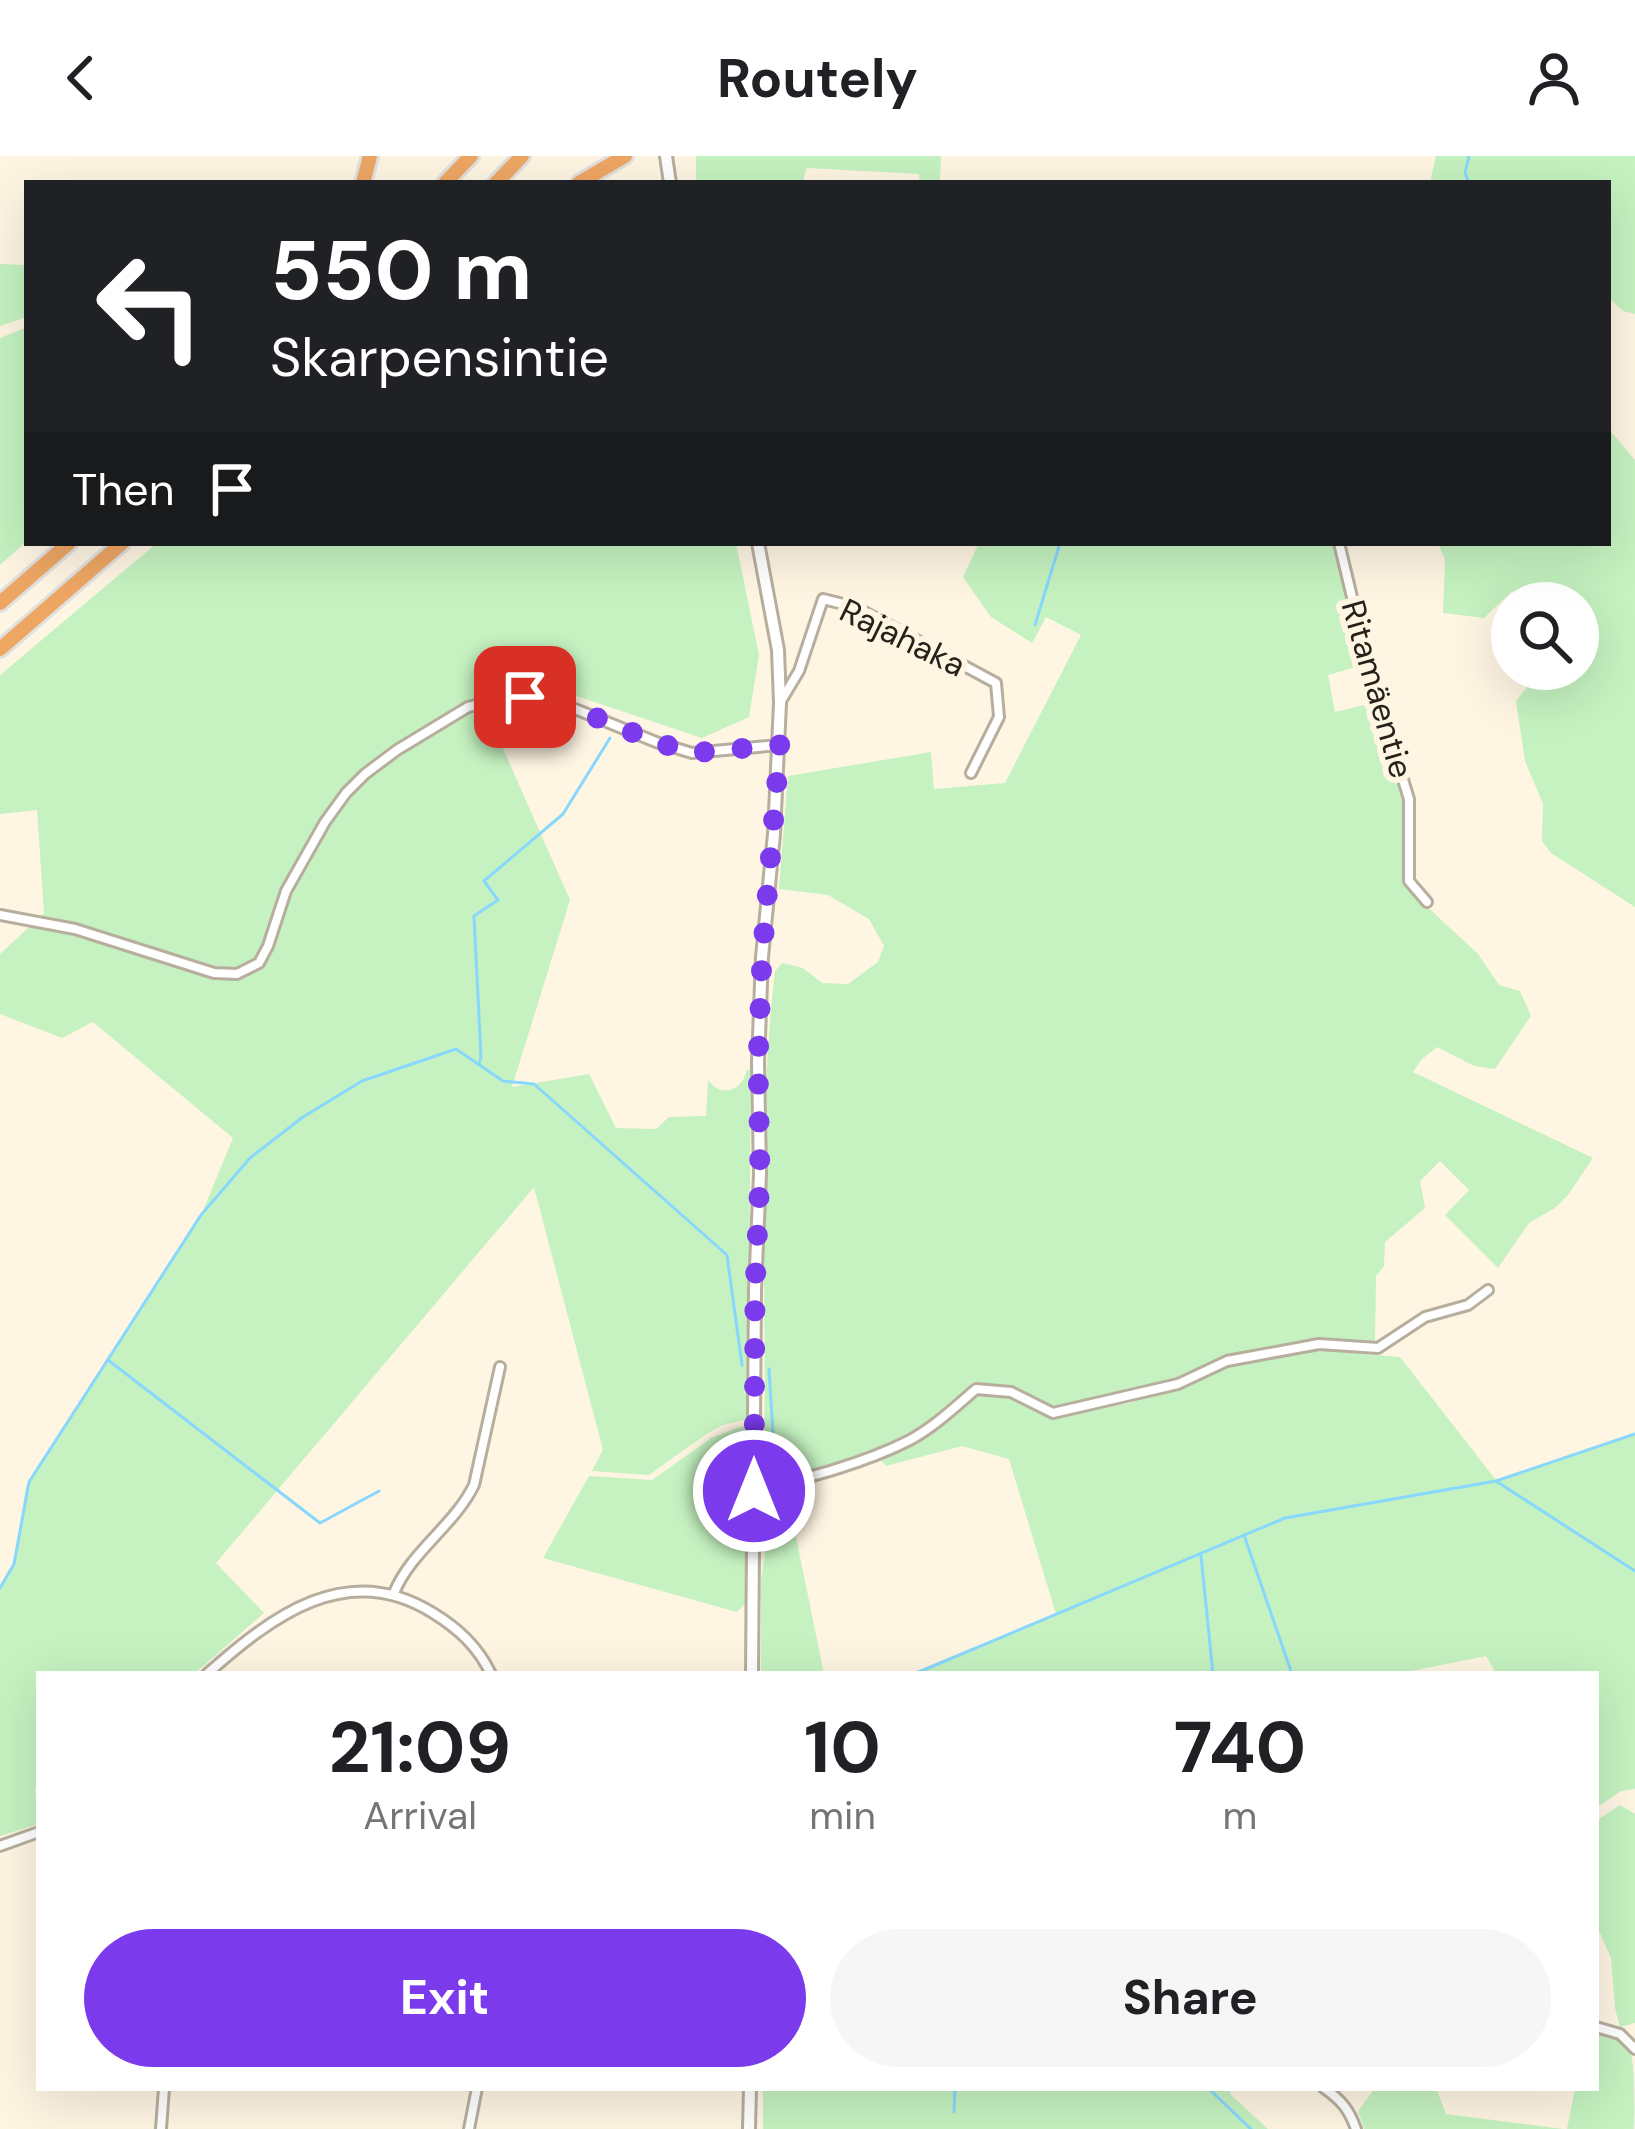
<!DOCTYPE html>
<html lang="en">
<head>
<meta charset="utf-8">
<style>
	body { margin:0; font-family:"DM Sans",sans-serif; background:#f6f6f6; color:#202124; height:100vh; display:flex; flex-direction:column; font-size:45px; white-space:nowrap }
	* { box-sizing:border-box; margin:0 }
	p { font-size:39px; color:#757577 }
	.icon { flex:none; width:66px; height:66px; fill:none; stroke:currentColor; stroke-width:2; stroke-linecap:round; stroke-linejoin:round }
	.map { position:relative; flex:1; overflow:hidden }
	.drawer { position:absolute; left:36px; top:1515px; width:1563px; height:420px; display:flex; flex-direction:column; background:#fff; border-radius:0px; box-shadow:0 12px 48px #0002 }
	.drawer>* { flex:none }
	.top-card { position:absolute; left:24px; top:24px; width:1587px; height:366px; border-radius:0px; box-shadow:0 12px 48px #0002; background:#202124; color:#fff; overflow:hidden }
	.controls { position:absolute; left:1491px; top:426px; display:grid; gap:24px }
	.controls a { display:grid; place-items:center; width:108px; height:108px; border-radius:50%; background:#fff; box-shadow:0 12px 48px #0002; font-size:60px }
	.pin { position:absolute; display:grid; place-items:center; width:102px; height:102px; color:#fff; margin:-51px; border-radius:24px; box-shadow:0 6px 18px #0006 }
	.me { position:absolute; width:132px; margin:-66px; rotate:0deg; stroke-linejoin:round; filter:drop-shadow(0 0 9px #0008) }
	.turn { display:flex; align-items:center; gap:42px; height:252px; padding:0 48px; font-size:54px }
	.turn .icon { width:156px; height:156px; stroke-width:2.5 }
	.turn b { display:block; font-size:84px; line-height:102px }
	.then { display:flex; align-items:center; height:114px; padding:0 48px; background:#0003; gap:24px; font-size:45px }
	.eta { display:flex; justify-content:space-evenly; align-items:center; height:204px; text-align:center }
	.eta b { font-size:72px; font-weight:700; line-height:84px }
	.cta { display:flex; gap:24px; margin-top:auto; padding:24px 48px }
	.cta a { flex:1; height:138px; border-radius:72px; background:#7c3aed; color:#fff; font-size:48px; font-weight:700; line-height:138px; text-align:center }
	.cta a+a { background:#f6f6f6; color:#202124 }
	header { display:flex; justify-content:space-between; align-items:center; height:156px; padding:0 48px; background:#fff; font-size:54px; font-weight:700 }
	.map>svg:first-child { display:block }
	.green { fill:#c5f2c0 }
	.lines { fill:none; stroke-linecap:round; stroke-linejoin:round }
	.stream { stroke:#88d7fd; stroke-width:3 }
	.minor-casing { stroke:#b7ae9d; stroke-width:14 }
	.secondary-casing { stroke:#b7ae9d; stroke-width:16 }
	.motorway-casing { stroke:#e0e0df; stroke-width:20 }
	.minor { stroke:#fff; stroke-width:8 }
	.secondary { stroke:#fff; stroke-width:10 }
	.motorway { stroke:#eea663; stroke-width:14 }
	.route { stroke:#7c3aed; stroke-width:21; stroke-dasharray:0 37.8 }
	.labels { text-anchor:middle; stroke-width:12; stroke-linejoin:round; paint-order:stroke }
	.street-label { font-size:33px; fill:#25221b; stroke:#fff5e3 }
</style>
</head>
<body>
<header><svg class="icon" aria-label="back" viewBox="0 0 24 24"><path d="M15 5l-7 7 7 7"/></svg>Routely<svg class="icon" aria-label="person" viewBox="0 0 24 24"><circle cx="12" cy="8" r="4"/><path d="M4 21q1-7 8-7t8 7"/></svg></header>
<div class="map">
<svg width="1635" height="1973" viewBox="0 0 1635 1973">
	<rect width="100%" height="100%" fill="#fff5e3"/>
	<path class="green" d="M696,0h245l-1,27h-20l-1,-9 -112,-6 -5,15h-106z
		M1436,0h199v158l-12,-3 -15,-14v-114h-178z
		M0,108l27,1v52l-27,9z
		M27,171v214l-27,24v-227z
		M1608,272l27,32v447l-84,-54 -9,-12 1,-37 -18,-43 -9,-60 25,-32h37v-66h-37l-30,-11 -27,26 -41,-5 2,-53 -7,-17h170z
		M157,387h579l23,112 -10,62 -47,21 -164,-55 -56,18 88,199 -58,187 77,-13 27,54 40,1 13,-12 37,-1 2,-36c13,18 34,11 39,-10h4l-3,349 -25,6 -15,8 -59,42 -57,-4 11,-21 -69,-263 -318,376 48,50 -70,61h-155v109l-4,5 4,36 -39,12v-248l14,-24 12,-77 174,-269 33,-80 -140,-116 -31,16 -62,-24v-60l44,-41 -7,-103 -37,4v-139z
		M979,387h353l31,122 -35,10 7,37 37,-9 32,97 1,81 16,20 57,53 21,31 21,6 11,25 -36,53 -21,-3 -37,-19 -16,13 -8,12 180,86 -25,37 -13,13 -26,15 -31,45 -53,-53 24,-25 -29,-29 -20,20 5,27 -40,34 -1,24 -8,10 -1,67 -56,-4 -94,16 -52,25 -120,27 -41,-21 -39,-4c-21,19 -42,38 -67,52 -43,24 -96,36 -143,50 6,-171 -8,-344 12,-513l7,-8 21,5 19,15 26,1 30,-22 6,-16 -15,-27 -41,-24 -49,-6 9,-113 143,-24 3,37 71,-6 76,-148 -35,-18 -14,26 -41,-26 -28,-40z
		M1316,1194l84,7 96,123 139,-46v355l-14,2 -25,17v-134h-100l-10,-18 -89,18h-488l147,-60 -47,-155 -47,-13 -76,20 -7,-8c37,-15 67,-35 97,-62l32,1 44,21 78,-15 50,-15 48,-21z
		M743,1270l4,6 -2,172 -8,8 -194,-54 46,-82 63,4 59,-42z
		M787,1337l37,181h-63v-95l7,-44 -4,-37z
		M1620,1649l15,9v209l-15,4 -5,-19 -4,-50 -15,-34v-103z
		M1596,1874c12,4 27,7 34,19 5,16 5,62 4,80h-67l8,-41h21z
		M763,1932h465l3,7 37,34h-505z
		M1375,1932h61l10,26 117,15h-199l-6,-18z"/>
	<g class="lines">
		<path class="stream" d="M1469,27l-4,-10 4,-17
			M1035,469l25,-82
			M479,908l2,-7 -7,-141 24,-16 -14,-19 79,-67 47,-76
			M108,1204l212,163 59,-32
			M769,1213l7,112
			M1496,1325l139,90
			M1244,1379l48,139
			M1201,1400l12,118
			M0,1432l14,-24 15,-82 172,-267 49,-57 53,-41 59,-36 94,-32 47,32 31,3 193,171 15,110
			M914,1518l371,-156 211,-37 139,-47
			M1208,1932l43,41
			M954,1956l1,-24"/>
		<defs>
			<path id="minor" d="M1339,387l32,133 38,123v82l18,21
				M781,545l18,-30 24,-72 32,8 141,76 3,34 -28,56
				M0,759l75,14 139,44 23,1 22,-11 9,-17 18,-55 39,-69 21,-29 19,-19 32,-24 71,-43 37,-9 20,-1 50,12 81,33 36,11 87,-8
				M754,1335c52,-13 106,-26 154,-50 25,-13 47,-34 68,-52l35,3 42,21 125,-29 49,-23 92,-17 59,4 47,-31 43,-12 20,-15
				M394,1437c17,-42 60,-67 80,-108l26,-118
				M207,1518c65,-58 140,-115 226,-61 26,16 45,34 58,61
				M0,1690l39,-14
				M1596,1871l24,7 15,15
				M1324,1932c17,12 25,21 32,41
				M161,1973l3,-41
				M469,1973l8,-41"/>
			<path id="secondary" d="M666,0l4,27
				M752,1518l3,-384 5,-116 -2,-111 4,-106 12,-123 6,-131 -2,-53 -20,-107
				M749,1973l1,-41"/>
			<path id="motorway" d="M363,27l7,-27
				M445,27l26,-27
				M496,27l26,-27
				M579,27l46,-27
				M0,447l69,-60
				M0,493l122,-106"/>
		</defs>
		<use href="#minor" class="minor-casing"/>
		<use href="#secondary" class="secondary-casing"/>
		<use href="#motorway" class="motorway-casing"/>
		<use href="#minor" class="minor"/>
		<use href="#secondary" class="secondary"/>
		<use href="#motorway" class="motorway"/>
	</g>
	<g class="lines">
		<path class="route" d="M525,541l50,12 81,33 36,11 88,-8 -18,212 -4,106 2,111 -5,116 -1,201"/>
	</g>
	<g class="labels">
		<g class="street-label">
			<text transform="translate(903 481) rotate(26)" y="12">Rajahaka</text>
			<text transform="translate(1378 533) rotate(74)" y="12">Ritamäentie</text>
		</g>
	</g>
</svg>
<div class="controls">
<a><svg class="icon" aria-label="search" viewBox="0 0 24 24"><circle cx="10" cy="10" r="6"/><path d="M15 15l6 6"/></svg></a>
</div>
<div class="pin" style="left:525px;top:541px;background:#d93025"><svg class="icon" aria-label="arrive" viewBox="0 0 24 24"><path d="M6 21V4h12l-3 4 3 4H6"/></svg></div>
<svg class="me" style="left:754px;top:1335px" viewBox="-20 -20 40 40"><circle r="17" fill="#7c3aed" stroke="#fff" stroke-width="3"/><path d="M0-11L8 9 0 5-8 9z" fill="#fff"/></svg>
<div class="top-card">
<div class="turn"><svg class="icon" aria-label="left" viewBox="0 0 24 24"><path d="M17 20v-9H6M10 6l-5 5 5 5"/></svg><div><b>550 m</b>Skarpensintie</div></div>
<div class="then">Then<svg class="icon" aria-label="arrive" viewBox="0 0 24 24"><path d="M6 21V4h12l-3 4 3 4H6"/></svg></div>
</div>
<section class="drawer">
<div class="eta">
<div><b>21:09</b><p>Arrival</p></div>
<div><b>10</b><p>min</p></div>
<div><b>740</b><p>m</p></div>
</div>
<div class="cta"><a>Exit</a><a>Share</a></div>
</section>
</div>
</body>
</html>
